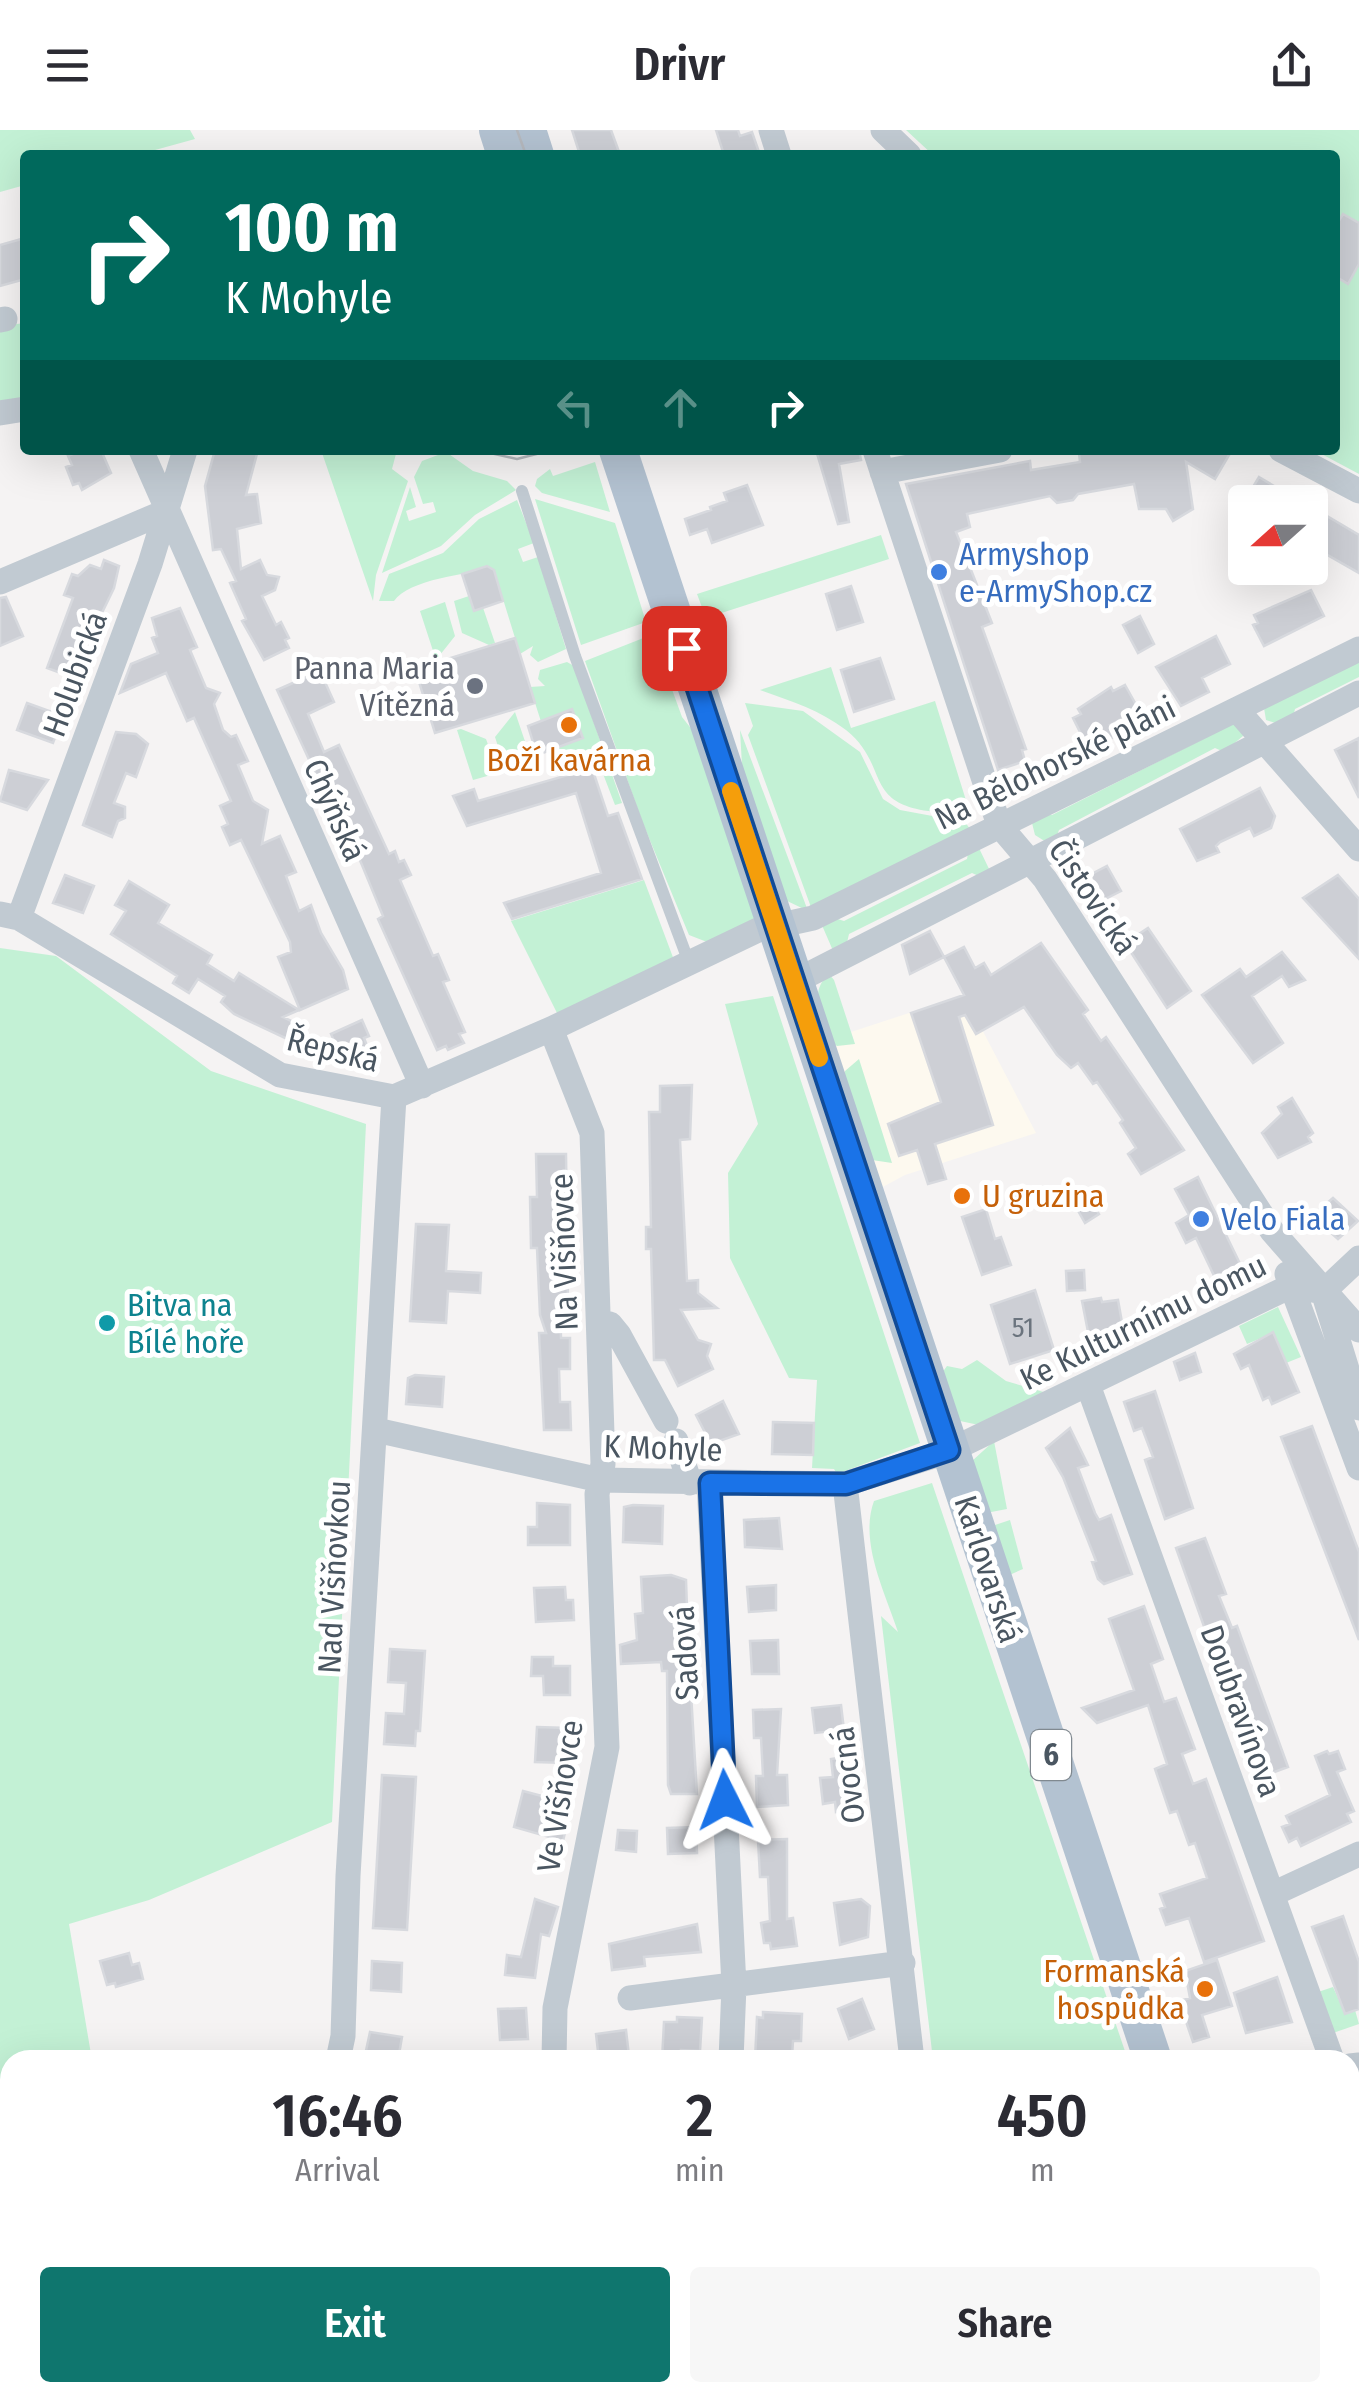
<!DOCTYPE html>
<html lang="en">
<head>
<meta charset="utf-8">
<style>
	body { margin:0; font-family:"Fira Sans Condensed",sans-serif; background:#f7f7f7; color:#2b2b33; height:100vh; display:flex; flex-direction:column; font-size:38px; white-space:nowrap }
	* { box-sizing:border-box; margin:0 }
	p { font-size:32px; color:#7c7c81 }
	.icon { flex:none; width:55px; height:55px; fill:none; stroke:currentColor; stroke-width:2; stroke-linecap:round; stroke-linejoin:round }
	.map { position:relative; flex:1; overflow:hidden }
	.panel { position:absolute; left:0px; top:1920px; width:1360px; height:352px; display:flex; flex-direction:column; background:#fff; border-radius:30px 30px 0 0; box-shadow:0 10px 40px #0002 }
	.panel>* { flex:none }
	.guide { position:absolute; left:20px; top:20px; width:1320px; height:305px; border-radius:10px; box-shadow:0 10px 40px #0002; background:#00695c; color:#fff; overflow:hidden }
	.needle { width:65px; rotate:249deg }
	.buttons { position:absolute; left:1228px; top:355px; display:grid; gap:20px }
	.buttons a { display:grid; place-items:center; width:100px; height:100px; border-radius:10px; background:#fff; box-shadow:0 10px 40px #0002; font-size:50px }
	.pin { position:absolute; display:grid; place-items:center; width:85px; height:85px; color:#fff; margin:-42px; border-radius:20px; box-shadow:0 5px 15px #0006 }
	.me { position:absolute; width:110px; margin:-55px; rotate:357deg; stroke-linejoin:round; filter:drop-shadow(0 0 8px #0008) }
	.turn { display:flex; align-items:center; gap:35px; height:210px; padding:0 40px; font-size:45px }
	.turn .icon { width:130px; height:130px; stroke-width:2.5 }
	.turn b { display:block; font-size:70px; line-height:85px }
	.lanes { display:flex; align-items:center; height:95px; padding:0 40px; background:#0003; justify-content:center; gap:50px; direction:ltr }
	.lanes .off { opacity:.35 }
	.eta { display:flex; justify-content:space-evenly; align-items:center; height:170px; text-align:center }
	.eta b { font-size:60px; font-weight:600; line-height:70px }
	.cta { display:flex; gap:20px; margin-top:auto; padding:20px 40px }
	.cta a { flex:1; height:115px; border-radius:10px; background:#0f766e; color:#fff; font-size:40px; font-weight:600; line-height:115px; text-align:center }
	.cta a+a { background:#f7f7f7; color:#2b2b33 }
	header { display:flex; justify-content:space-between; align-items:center; height:130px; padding:0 40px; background:#fff; font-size:45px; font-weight:600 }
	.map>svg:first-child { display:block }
	.commercial { fill:#fdf9ef }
	.green { fill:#c3f1d5 }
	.building { fill:#cdcfd5; stroke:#d7d9de; stroke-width:2.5 }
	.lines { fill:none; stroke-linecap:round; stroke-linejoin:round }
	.service { stroke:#c1cad2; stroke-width:12 }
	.minor { stroke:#c1cad2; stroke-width:25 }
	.primary { stroke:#b3c2d1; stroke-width:38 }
	.tram { stroke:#b5b8bd; stroke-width:2.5 }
	.route-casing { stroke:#114b97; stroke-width:25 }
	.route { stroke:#1a73e8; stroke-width:18 }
	.slow { stroke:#f59e0b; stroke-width:18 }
	.shop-dot { fill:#3f7fe0; stroke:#fff; stroke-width:4 }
	.worship-dot { fill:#6b7280; stroke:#fff; stroke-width:4 }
	.food-dot { fill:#e8710a; stroke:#fff; stroke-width:4 }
	.culture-dot { fill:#0f9aa8; stroke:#fff; stroke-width:4 }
	.labels { text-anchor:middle; stroke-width:10; stroke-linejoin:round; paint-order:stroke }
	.number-label { font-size:28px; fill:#6b747e }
	.shield { fill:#fff; stroke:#808990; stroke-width:2.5 }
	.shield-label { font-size:30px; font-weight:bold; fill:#4a5661 }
	.shop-label { font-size:32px; fill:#366cbe; stroke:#fff; text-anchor:start }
	.worship-label { font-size:32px; fill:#5b616d; stroke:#fff; text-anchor:end }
	.street-label { font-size:32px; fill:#4a5661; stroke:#fff }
	.food-label { font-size:32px; fill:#c56008; stroke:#fff }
	.culture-label { font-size:32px; fill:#0d838f; stroke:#fff; text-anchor:start }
</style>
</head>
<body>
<header><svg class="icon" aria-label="menu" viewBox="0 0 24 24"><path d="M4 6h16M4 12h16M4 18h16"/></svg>Drivr<svg class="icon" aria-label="share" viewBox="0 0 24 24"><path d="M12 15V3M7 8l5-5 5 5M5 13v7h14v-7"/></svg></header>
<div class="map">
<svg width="1359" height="2272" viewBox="0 0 1359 2272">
	<rect width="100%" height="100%" fill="#f5f3f3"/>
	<path class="commercial" d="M964,865l72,138 -131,42 -26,14 -48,-147 24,2 -4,-12z"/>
	<path class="green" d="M0,0h190l5,9 -58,16h-112v30l-25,7z
		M906,0h453v93l-16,-9 -8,13v-72h-402z
		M1359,134v210l-45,-24h21v-174l13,8z
		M25,193v76l-25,3v-76z
		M321,320h76l-5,19 16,12 -32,94 -3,26z
		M446,322l27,19 34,10 9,9 -41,25 -34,31 -59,27 28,-86 6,20 -10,4 3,10 27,-9 -3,-10 -10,2 -9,-27 8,-16z
		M595,332l15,50 -68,-19 -7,-7 2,-7 13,-10 3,7z
		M535,369l80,24 31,99 -65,23z
		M517,370l17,43 -16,6 5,13 15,-5 28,92 -28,13 -8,-7 3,-9 -13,8 -26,-84c-25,2 -86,10 -100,31h-15l10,-27 54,-21 36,-34z
		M881,405l8,24 -183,59 -9,-24z
		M478,463l17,50 -6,2 -27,-12 -8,-32z
		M445,472l10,34 -19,24 -16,-49z
		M646,507l8,3 28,77 11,14 63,185 -2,6 -47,20 -18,-7 -47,-114 -57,-160z
		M1359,530v17l-64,32 -2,8 -15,7 -12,-4 -2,-12z
		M567,532l7,4 48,137 -7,2 -15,-39 -28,8 -7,-5 -8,3 -27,-85 15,-1 -7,-7 2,-9z
		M831,537l20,61 84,-27 34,109c-10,6 -19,3 -31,2 -77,-6 -47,-46 -92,-82 -26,-20 -55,-29 -86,-40z
		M745,573l58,8 57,41 23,47 17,11 65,12 5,7 -158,81 -64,-175 5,-9z
		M515,582l17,50 -26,9 -11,-34z
		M1227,589l16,11v6l-19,16 -9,-4 -156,82 -3,8 -10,4 -11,-7 -3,-12 10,-9 10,1 157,-79z
		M461,599l25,10 12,34 -25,7 -16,-50z
		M740,600l68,181 -25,-12 -40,-116z
		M977,714l14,29 -8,5 -11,-5 -123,61 -3,13 -12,6 -13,-30 10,-6 13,4 123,-62 2,-12z
		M644,750l30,80 -116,55 -47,-94z
		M0,818l56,8 155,115 155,53 -34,698 -183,78 -80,24 23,136h-82v41l-10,4z
		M829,844l5,6 21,64 -18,2 -6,-4c-8,-25 -24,-49 -2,-68z
		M773,866l147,447 -83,31 -3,-5 -22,-1 5,-88 -28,-2 -59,-120 -2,-85 30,-49 -33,-120z
		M859,929l33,104 -20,-3 -30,-80 3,-9z
		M1278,1177l23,50 -15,6 -13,-30 -26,11 -8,-18z
		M977,1230l29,21 41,12 -68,32 -19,-4 -21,-44 8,-11 15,3z
		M994,1311l13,68 -21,4 -14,-52z
		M932,1353l196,577h-195l-52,-444 17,16c-13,-40 -39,-90 -24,-131z
		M1010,1390l13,49 -18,8 -16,-50z
		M1333,1857l12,26 10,-3 4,14 -26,9 -15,-41z
		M1074,2263h133l1,9h-133z
		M687,2268l-1,4 -156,-1z"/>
	<path class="building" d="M572,0h39l8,22 -39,3z
		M716,0h22l2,6 12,-4 8,23h-36z
		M1343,84l16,9v41l-11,20 -13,-8v-49z
		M25,108v41l-25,7v-41z
		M82,320h19l10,23 -29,17 -3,-7 -6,2 -7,-18 6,-2 -4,-9z
		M215,320h43l-12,45 11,-1 4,29 -24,6 4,40 19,-9 7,15 12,2 -4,13 -13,6 14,29 5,-3 8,16 -4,2 4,8 -25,12 -22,-39 4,-2 -16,-36 6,-2 -15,-32 -8,1 -8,-64z
		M816,320h43l2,10 -22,4 10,58 -11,2z
		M1093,320h139l-17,29 -29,-17 7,47 -20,12 -7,-12h-27l-5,-25 -56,10 -5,6 -16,3 -7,-7 -83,18 3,13 -14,5 36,91 -10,4 44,122 -4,1 3,11 -27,9 -92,-286 124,-23 1,9 49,-8 -1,-9z
		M1259,347l25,15 -6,10h-34z
		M747,355l16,40 -51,18 -5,-14 -17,6 -5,-16 26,-9 -1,-3 17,-6 -3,-8z
		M1310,376l49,29v38l-49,-28z
		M104,430l15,6 -5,22 -16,33 -10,-3 -13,29 9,4 -10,27 -27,-10 26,-70 -9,-3 8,-21 6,2 12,-11 11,4z
		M487,436l7,4 9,31 -29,10 -12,-37z
		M851,456l12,36 -26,8 -11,-36z
		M1311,460l13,26 -60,30 -11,-21 5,-2 -4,-8z
		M6,467l17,39 -23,10v-48z
		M180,478l17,39 -7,3 16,38 14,5 -6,11 9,26 8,7 5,-2 12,26 -10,4 15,36 15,9 -6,34 18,-8 16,36 -10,4 13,35 12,-6 10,28 22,37 5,19 -48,21 -22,-53 13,-5 -1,-10 -49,-102 -11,5 -8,-18 6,-3 -8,-18 11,-5 -37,-83 -7,3 -21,-48 -46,20 11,-29 27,-11 -6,-15 5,-2 -5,-18z
		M1140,486l14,28 -16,9 -15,-28z
		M1216,506l14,28 -28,14 7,14 -28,14 -25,-39z
		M515,508l20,65 -100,30 -20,-64z
		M880,528l14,41 -40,13 -13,-42z
		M320,541l14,31 -26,12 16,38 15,-7 50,109 6,-3 4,11 5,-2 7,15 -11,5 33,76 5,-2 11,26 -6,2 22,50 -6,2 5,9 -16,7 -2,-4 -9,4 -59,-131 5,-3 -21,-51 -12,-28 -13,-9 4,-11 -11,-24 -7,-3 -46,-100z
		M1125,555l14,25 -29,15 6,11 -27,14 -16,-32 8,-4 -3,-5 33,-22 2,4z
		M27,573l36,13 -10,27 -36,-13z
		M572,579l11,29 -46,17 -9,-29z
		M116,602l20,2 12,10 -12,33 -10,-4 -12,30 11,4v11l-7,3 -6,16 -29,-12z
		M1359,608v60l-24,-48z
		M592,638l16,48 10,-3 24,66 -130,40 -8,-16 97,-30 -25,-80 -109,33 -14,-30 21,-7 4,12z
		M9,640l39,10 -21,30 -27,-9z
		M1260,658l15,28 -4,12 -17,8 -4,-8 -30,14 -4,4 3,6 -22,9 -17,-32z
		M1107,736l14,25 -24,12 -13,-25z
		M65,745l29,11 -11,27 -30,-10z
		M1338,745l21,24v60l-56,-61z
		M129,751l40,24 -11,18 54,32 -5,9 27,17 5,-8 60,37 -16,7 23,11 -8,16 -64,-30 -13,-12 4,-6 -27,-17 -9,14 -16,-10 4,-7 -66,-42 15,-23 -11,-6z
		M1148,798l43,63 -24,17 -42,-65z
		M930,801l14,26 -34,17 -8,-29z
		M1041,813l47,67 -5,4 18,27 5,-4 78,113 -43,24 -13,-20 8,-6 -16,-25 3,-3 -26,-38 -4,2 -15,-21 -7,5 -14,-13 -33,-48 -48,27 -11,-19 -6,2 34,108 -58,19 11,35 -18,5 -11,-34 -18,6 -11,-32 53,-22 -30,-89 53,-18 -20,-38 20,-10 11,21 9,-5 7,12z
		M1282,822l23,28 -16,7 -7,-11 -30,20 31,47 -30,20 -51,-68 38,-26 6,8z
		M362,890l7,16 -5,2 13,33 -25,-10 -8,3 -13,-30z
		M692,955l-2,54 -10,1 7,141 11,-1v13l19,15 -36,2 17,30 13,4 -4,12 6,13 -35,17 -13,-26h-11l-3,-111h-5v-22h5l-2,-115h11v-26z
		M1292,968l21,35 -5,4 3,5 -33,16 -16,-25 20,-19 -4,-7z
		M536,1024h30l2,149h-8l1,35h9v31h-11l1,33h10l1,28h-27l-5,-97h7l-6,-18 -3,-67h-6l-1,-51h7z
		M1198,1047l46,95 -26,12 -22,-46 -10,5 -10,-20 13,-8 -14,-26z
		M1086,1063l13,21 -14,9 -12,-21z
		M1333,1068l25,23 -20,18 -26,-23z
		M986,1079l9,30 6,-2 10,28 -29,10 -20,-58z
		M416,1094l33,1 -3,46 35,2 -1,20 -32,-2 -2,32 -36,-2z
		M1084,1140l1,20 -18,1 -1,-20z
		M1035,1160l19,60 -44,14 -19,-59z
		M1101,1168l1,4 16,-2 5,28 -9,2 1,8 -25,4 -8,-41z
		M1273,1202l26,60 -27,12 -3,-7 -6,3 -14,-35 -8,4 -7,-15z
		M1195,1223l6,19 -21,8 -6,-18z
		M415,1245l29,2 -2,30 -36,-3 2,-26z
		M1155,1261l38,117 -28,11 -20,-59 8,-3 -11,-29 -8,3 -10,-29z
		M723,1271l16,33 -28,10 -15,-29z
		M773,1292l41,1 -1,32 -41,-1z
		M1312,1296l47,126v88l-78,-203z
		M1070,1298l18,37 -10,3 17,45 4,7 12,-5 21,59 -28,10 -6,-5 -6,-17 4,-1 -33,-84 -17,-29z
		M537,1373l33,2v40h-42v-18h9z
		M633,1375l30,1 -1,38 -39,-2 1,-35z
		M779,1388l3,31 -37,-2 -1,-27z
		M1205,1408l21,56 -7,2 13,32 5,-2 51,141 -30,11 -82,-230z
		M671,1445l15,5 1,28 -8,1v32l9,2 9,151h-26l-3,-9 -1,-114h-5l-1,-9 -40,2 -1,-19 17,-5 -2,-26 8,-1 -2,-36z
		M776,1455v25l-27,2 -2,-25z
		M565,1457l1,13h7l1,20 -38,2 -2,-34z
		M1144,1476l19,53 -12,5 13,38 12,-4 19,51 -13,5 11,30 13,-5 58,162 -60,21 -15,-44 -23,7 -6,-16 5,-2 -5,-13 47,-16 -12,-35 -6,2 -12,-34 -7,2 -15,-44 12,-5 -19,-59 -51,18 -15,-15 52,-18 -25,-71z
		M778,1510l1,34h-27l-2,-33z
		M390,1519l35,2 -5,80h-4l-1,15 -31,-2 2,-31 18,1 2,-31 -18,-1z
		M532,1527h21v9h17v29h-26l-1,-19h-12z
		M841,1575l3,25 -29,3 -3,-25z
		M781,1579l-4,66h10l1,30 -31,2 -1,-31h7l-2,-38h-7l-1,-28z
		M537,1597l31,1 -1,35 -32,-1z
		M1327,1621l2,3 9,-3 7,18 -8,3 17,39 -7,3 4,8 -50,24 -4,-8 -8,4 -7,-15 8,-3 -4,-8 44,-21 -15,-39z
		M845,1627l7,53 -16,2 -1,-10 -12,2 -3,-26 13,-1 -2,-18z
		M382,1645l34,2 -9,153 -34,-2z
		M523,1661l49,13 -9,37 -49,-14z
		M696,1697l1,26 -29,1 -1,-26z
		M618,1700l19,1 -1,21 -20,-2z
		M787,1709v80l6,-1 4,28 -26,3 -1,-6h-6l-3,-20 9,-2 -2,-44h-8l-2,-37z
		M535,1769l23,8 -9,29 -8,-2 -6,44 -30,-3 2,-20 14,2z
		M861,1769l9,7 -2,31 -28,8 -6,-42z
		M1343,1786l16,46v47l-14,5 -33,-87z
		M697,1794l4,28 -57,5 1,9 -33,4 -3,-26z
		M129,1823l3,12 7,-2 4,16 -27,8 -1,-4 -8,2 -7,-24z
		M1217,1830l15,46 -30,9 7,22 -16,5 -14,-41 11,-3 -5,-27z
		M372,1831l30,2 -1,29 -30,-2z
		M1277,1847l15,45 -46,11 -12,-40z
		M862,1869l12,30 -25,10 -11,-30z
		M526,1878l2,31 -28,1 -2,-31z
		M763,1882l39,2 -1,27h-8l-1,16 -37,3 2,-43 6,1z
		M677,1887l25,1 -2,33 -19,-1v10h-19l2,-38h13z
		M626,1900l3,26 -30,4 -3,-26z
		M370,1902l32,5 -4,23h-34z"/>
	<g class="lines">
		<path class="service" d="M522,361l53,165 113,304
			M1350,2009l9,-4
			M1350,2094l9,13"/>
		<path class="minor" d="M771,0l8,25
			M883,0l26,25
			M0,190l5,-1
			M0,283l25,-4
			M141,320l281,636
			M875,320l124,375 46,54 227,352 87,99
			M1281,320l78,41
			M882,342l118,-22
			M0,452l167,-71
			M1237,580l122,139
			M0,784l19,4 261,157 114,22 157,-68 207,-99 55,-12 546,-269
			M19,788l131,-354 35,-114
			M794,852l565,-289
			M551,899l41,104 11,331 -6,30 10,253 -52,261 -1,52
			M1287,1144l72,194
			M1323,1162l36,-34
			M1325,1168l34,110
			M599,1192l11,2 9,11 47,86
			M1088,1255l244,675
			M376,1300l224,50 245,4 104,-33 342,-165 32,6
			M676,1311l14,42
			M709,1353l25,503 -3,74
			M845,1354l67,576
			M1273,1764l86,-40
			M630,1868l273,-35
			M338,1930l5,-24 5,-160 46,-779
			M1350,1936l9,-1
			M0,2123l10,-1
			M939,2262v10
			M463,2272l39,-10"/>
		<path class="primary" d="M498,0l8,25
			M527,0l8,25
			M618,320l535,1610
			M1230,2262l1,10"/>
		<path class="tram" d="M517,0l9,25
			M477,320l40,9 35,-9"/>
	</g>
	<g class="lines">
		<defs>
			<path id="route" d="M684,518l265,802 -103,34 -136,-1 15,317"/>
		</defs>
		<use href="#route" class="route-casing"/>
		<use href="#route" class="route"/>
		<path class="slow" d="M731,661l88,267"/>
	</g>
	<g class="shop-dot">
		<circle cx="939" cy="442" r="10"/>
		<circle cx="1201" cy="1089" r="10"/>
	</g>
	<circle class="worship-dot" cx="475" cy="556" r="10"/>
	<g class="food-dot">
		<circle cx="569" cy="595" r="10"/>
		<circle cx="962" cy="1066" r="10"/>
		<circle cx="1205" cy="1859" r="10"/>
	</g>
	<circle class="culture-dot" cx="107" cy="1193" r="10"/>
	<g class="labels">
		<g class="number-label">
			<text x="1023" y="1207">51</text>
		</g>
		<rect class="shield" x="1031" y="1600" width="40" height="50" rx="8"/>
		<g class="shield-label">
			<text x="1051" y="1635">6</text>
		</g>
		<g class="shop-label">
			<text x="959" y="435">Armyshop<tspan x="959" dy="37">e-ArmyShop.cz</tspan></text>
			<text x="1221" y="1100">Velo Fiala</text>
		</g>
		<g class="worship-label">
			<text x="455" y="549">Panna Maria<tspan x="455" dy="37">Vítězná</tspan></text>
		</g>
		<g class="street-label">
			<text transform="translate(75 544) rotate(-70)" y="11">Holubická</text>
			<text transform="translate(1055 633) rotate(-26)" y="11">Na Bělohorské pláni</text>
			<text transform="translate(335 680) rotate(66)" y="11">Chýňská</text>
			<text transform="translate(1093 767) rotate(56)" y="11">Čistovická</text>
			<text transform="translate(333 920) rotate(14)" y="11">Řepská</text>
			<text transform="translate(564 1122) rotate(-92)" y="11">Na Višňovce</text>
			<text transform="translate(1143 1192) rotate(-26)" y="11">Ke Kulturnímu domu</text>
			<text transform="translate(663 1318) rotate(2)" y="11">K Mohyle</text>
			<text transform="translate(988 1439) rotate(72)" y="11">Karlovarská</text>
			<text transform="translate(334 1447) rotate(-87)" y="11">Nad Višňovkou</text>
			<text transform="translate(685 1523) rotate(-93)" y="11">Sadová</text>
			<text transform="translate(1241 1581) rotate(70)" y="11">Doubravínova</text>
			<text transform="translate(848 1645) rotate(-97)" y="11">Ovocná</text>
			<text transform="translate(560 1666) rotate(-81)" y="11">Ve Višňovce</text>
		</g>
		<g class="food-label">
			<text x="569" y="641">Boží kavárna</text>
			<text x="982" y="1077" text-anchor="start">U gruzina</text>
			<text x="1185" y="1852" text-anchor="end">Formanská<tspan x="1185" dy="37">hospůdka</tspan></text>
		</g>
		<g class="culture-label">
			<text x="127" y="1186">Bitva na<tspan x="127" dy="37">Bílé hoře</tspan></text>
		</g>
	</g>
</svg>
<div class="buttons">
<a><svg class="needle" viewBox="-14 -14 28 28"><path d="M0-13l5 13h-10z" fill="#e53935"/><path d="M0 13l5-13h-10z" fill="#7c7c81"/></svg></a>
</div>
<div class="pin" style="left:684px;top:518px;background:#d93025"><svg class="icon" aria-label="arrive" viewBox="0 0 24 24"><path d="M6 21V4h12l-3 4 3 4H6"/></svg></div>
<svg class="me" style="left:725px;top:1670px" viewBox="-20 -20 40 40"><path d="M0-17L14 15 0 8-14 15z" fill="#1a73e8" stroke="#fff" stroke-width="4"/></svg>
<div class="guide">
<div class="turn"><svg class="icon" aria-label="right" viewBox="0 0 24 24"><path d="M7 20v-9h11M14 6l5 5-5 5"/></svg><div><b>100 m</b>K Mohyle</div></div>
<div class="lanes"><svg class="icon off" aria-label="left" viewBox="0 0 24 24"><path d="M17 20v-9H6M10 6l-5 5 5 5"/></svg><svg class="icon off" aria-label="ahead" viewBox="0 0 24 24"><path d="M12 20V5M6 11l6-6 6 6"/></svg><svg class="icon" aria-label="right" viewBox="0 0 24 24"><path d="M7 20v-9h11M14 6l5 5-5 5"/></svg></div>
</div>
<section class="panel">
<div class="eta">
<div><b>16:46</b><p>Arrival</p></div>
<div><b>2</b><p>min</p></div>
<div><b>450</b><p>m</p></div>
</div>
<div class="cta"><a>Exit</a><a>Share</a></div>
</section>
</div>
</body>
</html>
